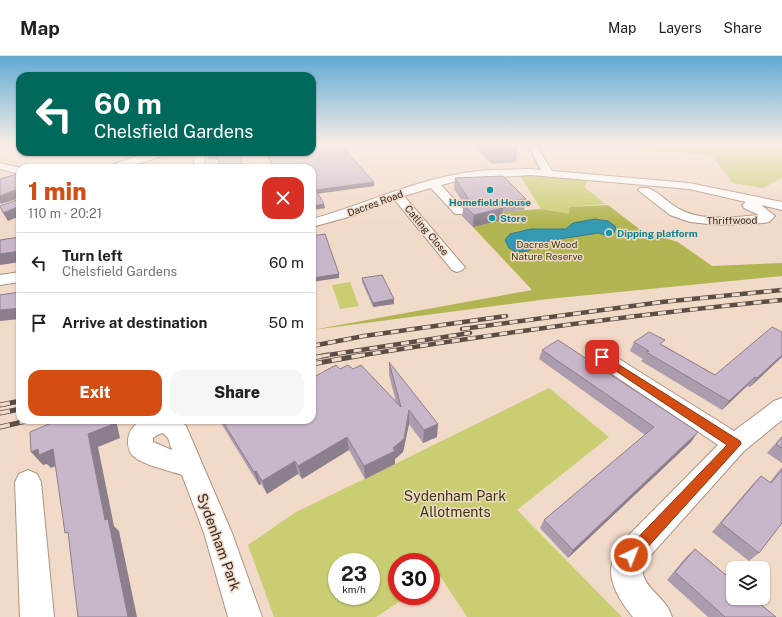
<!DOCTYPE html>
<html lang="en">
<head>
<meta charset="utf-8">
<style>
	body { margin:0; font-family:"Public Sans",sans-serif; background:#f6f6f6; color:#202124; height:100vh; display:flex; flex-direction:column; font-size:15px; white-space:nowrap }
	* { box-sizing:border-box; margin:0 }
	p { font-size:13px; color:#757577 }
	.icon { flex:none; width:22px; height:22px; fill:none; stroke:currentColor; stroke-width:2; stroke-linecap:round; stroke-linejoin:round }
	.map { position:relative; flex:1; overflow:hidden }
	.panel { position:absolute; left:16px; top:108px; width:300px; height:260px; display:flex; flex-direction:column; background:#fff; border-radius:12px; box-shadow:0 1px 3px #0004 }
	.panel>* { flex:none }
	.guide { position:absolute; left:16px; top:16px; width:300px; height:84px; border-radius:12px; box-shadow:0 1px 3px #0004; background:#00695c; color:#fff; overflow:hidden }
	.controls { position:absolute; left:726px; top:505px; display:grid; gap:8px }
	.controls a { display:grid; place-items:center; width:44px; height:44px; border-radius:8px; background:#fff; box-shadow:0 1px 3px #0004; font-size:20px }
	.speed { position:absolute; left:328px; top:497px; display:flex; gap:8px; font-size:20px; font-weight:700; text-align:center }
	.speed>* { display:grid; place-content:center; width:52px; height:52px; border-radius:50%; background:#fff; box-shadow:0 1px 3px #0004; line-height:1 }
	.speed small { font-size:10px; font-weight:400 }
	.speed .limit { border:6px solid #d22; background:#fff; color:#111 }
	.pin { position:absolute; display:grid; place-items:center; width:34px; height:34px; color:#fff; margin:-17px; border-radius:8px; box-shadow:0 2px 6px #0006 }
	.me { position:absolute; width:44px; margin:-22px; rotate:43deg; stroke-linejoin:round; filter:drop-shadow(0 0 3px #0008) }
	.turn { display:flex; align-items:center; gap:14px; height:84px; padding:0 12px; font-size:18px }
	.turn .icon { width:52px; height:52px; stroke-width:2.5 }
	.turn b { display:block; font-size:28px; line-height:34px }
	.round { display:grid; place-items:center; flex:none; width:42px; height:42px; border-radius:12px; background:#f6f6f6 }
	.summary { display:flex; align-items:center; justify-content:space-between; height:68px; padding:0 12px }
	h1 { font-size:24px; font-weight:800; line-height:30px; color:#d44e14 }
	.cta { display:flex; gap:8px; margin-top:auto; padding:8px 12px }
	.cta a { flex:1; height:46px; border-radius:12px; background:#d44e14; color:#fff; font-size:16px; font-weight:800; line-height:46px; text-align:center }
	.cta a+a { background:#f6f6f6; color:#202124 }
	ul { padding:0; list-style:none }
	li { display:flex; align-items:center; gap:12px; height:60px; padding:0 12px; border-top:1px solid #e0e0e0 }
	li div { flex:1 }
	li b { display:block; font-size:15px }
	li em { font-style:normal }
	header { display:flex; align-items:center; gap:24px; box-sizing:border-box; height:56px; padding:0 20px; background:#fff; border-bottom:1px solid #e0e0e0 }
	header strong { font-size:19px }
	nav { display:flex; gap:22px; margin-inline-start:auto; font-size:14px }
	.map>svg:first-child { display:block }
	.green { fill:#c9ce72; fill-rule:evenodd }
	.forest { fill:#b2b652 }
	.water { fill:#3599b4; stroke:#357889 }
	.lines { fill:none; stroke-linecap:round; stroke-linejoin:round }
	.minor-casing { stroke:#aa9484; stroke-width:2 }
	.minor { fill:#fff; fill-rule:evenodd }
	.rail-far1-casing { stroke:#5b4e46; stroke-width:4.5 }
	.rail-casing { stroke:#5b4e46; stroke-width:5 }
	.rail-far1 { stroke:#f2dac9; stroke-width:3; stroke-dasharray:8; stroke-linecap:butt }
	.rail { stroke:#f2dac9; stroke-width:3.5; stroke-dasharray:10; stroke-linecap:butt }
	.wall { fill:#ac9dae }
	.shaded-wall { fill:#8c7f8d }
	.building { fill:#c8b6ca; stroke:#8c7f8d }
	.route { fill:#d44e14; stroke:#8a330d }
	.culture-dot { fill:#0f9aa8; stroke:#f2dac9; stroke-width:1.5 }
	.labels { text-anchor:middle; stroke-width:3; stroke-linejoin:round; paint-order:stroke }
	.far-culture-label { font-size:10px; font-weight:bold; fill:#0d838f; stroke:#f2dac9; text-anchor:start }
	.far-street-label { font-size:10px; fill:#342a24; stroke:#f2dac9 }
	.far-park-label { font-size:10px; fill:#37390e; stroke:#f2dac9 }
	.near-park-label { font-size:14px; fill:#37390e; stroke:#f2dac9 }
	.near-street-label { font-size:14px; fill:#342a24; stroke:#f2dac9 }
</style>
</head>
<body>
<header>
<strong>Map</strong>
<nav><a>Map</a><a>Layers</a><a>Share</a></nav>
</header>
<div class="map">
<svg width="782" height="561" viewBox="0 0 782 561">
	<rect width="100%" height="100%" fill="#f2dac9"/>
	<path class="green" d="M634,89h148v33l-19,10 -30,-5 -22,-28 -70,-6z
		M520,120h23l46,3 -5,8 22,17 -35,3 -1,8 -29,-6z
		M350,226l9,24 -19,3 -8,-24z
		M549,332l60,49 -92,73 105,107h-155l-27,-41 -9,5v-19h-34v34h11l-32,21h-102l-26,-72 48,-33 99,-48zM337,506h34v34h-34z"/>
	<path class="forest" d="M608,149l34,26 36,11 34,24 70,-3v13l-234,23 -236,31 220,-40 -59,-63 22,-15 46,-3 28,5 1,-7z"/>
	<path class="water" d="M595,163l13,2 8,6 -2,6 -8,2 -8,-2 -38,6 -16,3 -16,9 -12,1 -7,-4 -4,-8 5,-6 21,-5h35l7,-6z"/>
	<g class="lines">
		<defs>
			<path id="minor" d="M528,89h8l16,26 137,12 93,19v8l-21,-5 14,11 -6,6 -5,1 -46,2 -28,-3 -20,-7 -32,-25 2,-2h8c12,5 20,15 31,21 24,13 54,8 80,6l-15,-7 -2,-3 4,-3 -57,-13 -158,-14 -66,4 -24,6 24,26 -2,3h-8l-24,-26 -27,8 58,68 3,3 -3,3 -5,2 -5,-2 -58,-71 -42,17 -40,11v-8c51,-14 100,-38 152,-46 22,-4 45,-3 67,-4l10,1z
				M155,96h17l-2,2 -47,14h-15l1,-2 22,-8z
				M195,96h10l-1,16h-10z
				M0,107l21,5 -1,6 -20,-5z
				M20,216v10l-20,3v-10z
				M601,294l7,2 126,79 40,-30 8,-3v22l-38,31 -102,114c-1,19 15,27 24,40 3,3 4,8 6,12h-39c-10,-12 -22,-30 -22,-46 0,-9 5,-18 9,-27l98,-99 -124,-83 -3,-5 3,-5z
				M142,364h38l6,6 46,107 30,84h-34l-24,-84 -22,-58c-14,-5 -40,-10 -50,-20 -4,-5 -4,-10 -4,-15 1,-10 6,-15 14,-20zM163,377l5,5 4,12 -19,-8v-4l4,-3z
				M28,414l9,4 4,8 13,135h-34l-5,-135 4,-8z"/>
		</defs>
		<use href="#minor" class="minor-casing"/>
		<use href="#minor" class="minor"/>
		<defs>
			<path id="rail-far1" d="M462,273l200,-27 120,-12
				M312,290l52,-10 142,-20
				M322,300l148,-23
				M357,300c141,-23 283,-42 425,-56"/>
			<path id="rail" d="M312,302l16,-3
				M312,308l51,-9
				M0,349l20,-4
				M0,357l20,-4
				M0,371l31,-7"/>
		</defs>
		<use href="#rail-far1" class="rail-far1-casing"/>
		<use href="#rail" class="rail-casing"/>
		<use href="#rail-far1" class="rail-far1"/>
		<use href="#rail" class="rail"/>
	</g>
	<path class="wall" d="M474,89h44l-2,17 -25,2z
		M239,96l-21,8 -10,-1 -2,-5z
		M267,96l107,34 -56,7 7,15 -13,2v-42h-39l-6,-12z
		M455,122l71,21 -2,11 -21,2 -2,8 -28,7 -11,-11 2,-12 -10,-15z
		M362,222l32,21v5l-21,3 -11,-25z
		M634,286l29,3 52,30 67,-18 -32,30 -3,-1 -25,24 -81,-49 2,-2 -13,-8z
		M542,294l149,92 -123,116 -28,-30 4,-8 101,-85 -106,-76z
		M389,306l48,75 -14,6 -14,-19 -6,28 -8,7v5l-30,15 -16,-29 -47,29 -4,-5 -31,20 -6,-10 -2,1 -40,-65h93l28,-51h13l43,33 -7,-27z
		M782,380v27l-15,-10z
		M782,411v56l-23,30 -10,8 -37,-29 40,-47 9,-9 9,6z
		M695,493l81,68h-68l-41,-37 19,-23z"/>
	<path class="shaded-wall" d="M374,126v4l-58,8v-4z
		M15,134l5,8 -19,6 -1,-2v-6z
		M324,148l1,4 -13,2v-4z
		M20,150v10l-12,5 -5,-8z
		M503,152l-2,12 -28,7 1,-12z
		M20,195v11l-20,3v-11z
		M339,218v4l-27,4v-4z
		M394,243v5l-21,3v-4z
		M20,252v11l-20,2v-11z
		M782,299v2l-32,30 7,-9z
		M755,321l-8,9 -25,24 7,-9z
		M409,354v14l-6,28 -8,7v5l-30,15 -1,-13 29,-18z
		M110,364h6l4,18 -22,9 16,79 5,5 18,86h-9l-23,-97 -17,-86z
		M438,368l-1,13 -14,6 1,-13z
		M698,376l-7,10 -123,116 5,-8z
		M347,381l2,13 -47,29 -4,-13z
		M38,393h15l12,13 -14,6 -4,-4 -4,1 -12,-13z
		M295,405l3,13 -31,20 -5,-13z
		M256,415l5,13 -2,1 -5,-13z"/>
	<path class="building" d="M312,89h28l34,37 -58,8 8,14 -12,2v-38h-38l-7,-16h45z
		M492,89h27l-25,1z
		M207,96h32l5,16h-24l-3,-13 -11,-1z
		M20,117v33l-17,7 -3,-7 17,-6v-8l-2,-2 -15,6v-17z
		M503,120l23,23 -29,3 6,6 -29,7 -11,-11 6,-4 -14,-22z
		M325,178l14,40 -27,4v-42z
		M20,181v14l-20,3v-14z
		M382,219l12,24 -21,4 -11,-25z
		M20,236v16l-20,2v-15z
		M772,271l10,5v23l-25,23 -2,-1 -26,24 -83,-49 3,-1 -15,-9 15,-10 16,8 -5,4 55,31z
		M558,284l140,92 -125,118 -29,-30 110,-93 -112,-77z
		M389,306l49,62 -14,6 -15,-20 -5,29 -11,9 2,3 -31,15 -17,-29 -49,29 -3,-5 -33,20 -6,-10 -2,1 -32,-52h90v-42l24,-13 4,4 8,-4 5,4 8,-4 40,42z
		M48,364h62l1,5 -23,9 17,86 3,-1 20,98h-50l-10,-85 -3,1 -12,-84 -14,6 -1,-6 -7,3 -1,-20 19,-8z
		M782,381v11l-6,-4z
		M782,414v53l-23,30 -38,-30 40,-47 10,7z
		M695,493l38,32v17h20l23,19h-51l-50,-45z"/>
	<linearGradient id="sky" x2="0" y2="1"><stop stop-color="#60a9d3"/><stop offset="0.53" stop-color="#f9eee7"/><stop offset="1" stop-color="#f9eee7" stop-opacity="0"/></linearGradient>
	<rect width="782" height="167" fill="url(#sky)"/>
	<path class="route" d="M602,298l138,87 1,3 -105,116 -5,3 -5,-3 -2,-5 2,-5 101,-105 -129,-86 -1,-2z"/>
	<g class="culture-dot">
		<circle cx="490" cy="134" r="4"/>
		<circle cx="492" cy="162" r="4"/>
		<circle cx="609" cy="177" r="4"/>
	</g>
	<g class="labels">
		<g class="far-culture-label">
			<text x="490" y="150" text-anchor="middle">Homefield House</text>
			<text x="500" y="166">Store</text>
			<text x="617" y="181">Dipping platform</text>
		</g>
		<g class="far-street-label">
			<text transform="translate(375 147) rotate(-20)" y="4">Dacres Road</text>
			<text transform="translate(732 164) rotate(-1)" y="4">Thriffwood</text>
			<text transform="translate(427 174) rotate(50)" y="4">Catling Close</text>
		</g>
		<g class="far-park-label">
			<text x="547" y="192">Dacres Wood<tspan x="547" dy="12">Nature Reserve</tspan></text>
		</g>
		<g class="near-park-label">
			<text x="455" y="445">Sydenham Park<tspan x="455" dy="16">Allotments</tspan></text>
		</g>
		<g class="near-street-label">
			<text transform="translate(219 486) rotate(70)" y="5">Sydenham Park</text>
		</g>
	</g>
</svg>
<div class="controls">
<a><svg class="icon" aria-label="layers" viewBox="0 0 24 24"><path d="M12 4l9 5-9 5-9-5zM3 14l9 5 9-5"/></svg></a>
</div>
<div class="speed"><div>23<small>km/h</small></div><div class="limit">30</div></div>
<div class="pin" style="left:602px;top:301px;background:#d93025"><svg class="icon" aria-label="arrive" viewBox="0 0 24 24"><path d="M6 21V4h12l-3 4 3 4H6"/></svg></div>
<svg class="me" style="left:631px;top:499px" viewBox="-20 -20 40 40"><circle r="17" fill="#d44e14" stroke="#fff" stroke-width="3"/><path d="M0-11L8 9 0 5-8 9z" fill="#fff"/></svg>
<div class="guide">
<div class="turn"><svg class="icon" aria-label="left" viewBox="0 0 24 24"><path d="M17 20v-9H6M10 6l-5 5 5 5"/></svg><div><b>60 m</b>Chelsfield Gardens</div></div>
</div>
<section class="panel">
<div class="summary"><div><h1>1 min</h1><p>110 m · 20:21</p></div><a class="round" style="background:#d93025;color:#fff"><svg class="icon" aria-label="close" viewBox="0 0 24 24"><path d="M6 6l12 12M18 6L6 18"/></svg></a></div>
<ul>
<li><svg class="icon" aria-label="left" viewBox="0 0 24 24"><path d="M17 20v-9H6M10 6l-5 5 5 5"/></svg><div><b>Turn left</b><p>Chelsfield Gardens</p></div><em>60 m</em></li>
<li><svg class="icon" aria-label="arrive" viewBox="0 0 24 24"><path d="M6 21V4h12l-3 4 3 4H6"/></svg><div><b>Arrive at destination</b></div><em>50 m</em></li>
</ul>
<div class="cta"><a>Exit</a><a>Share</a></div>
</section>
</div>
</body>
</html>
